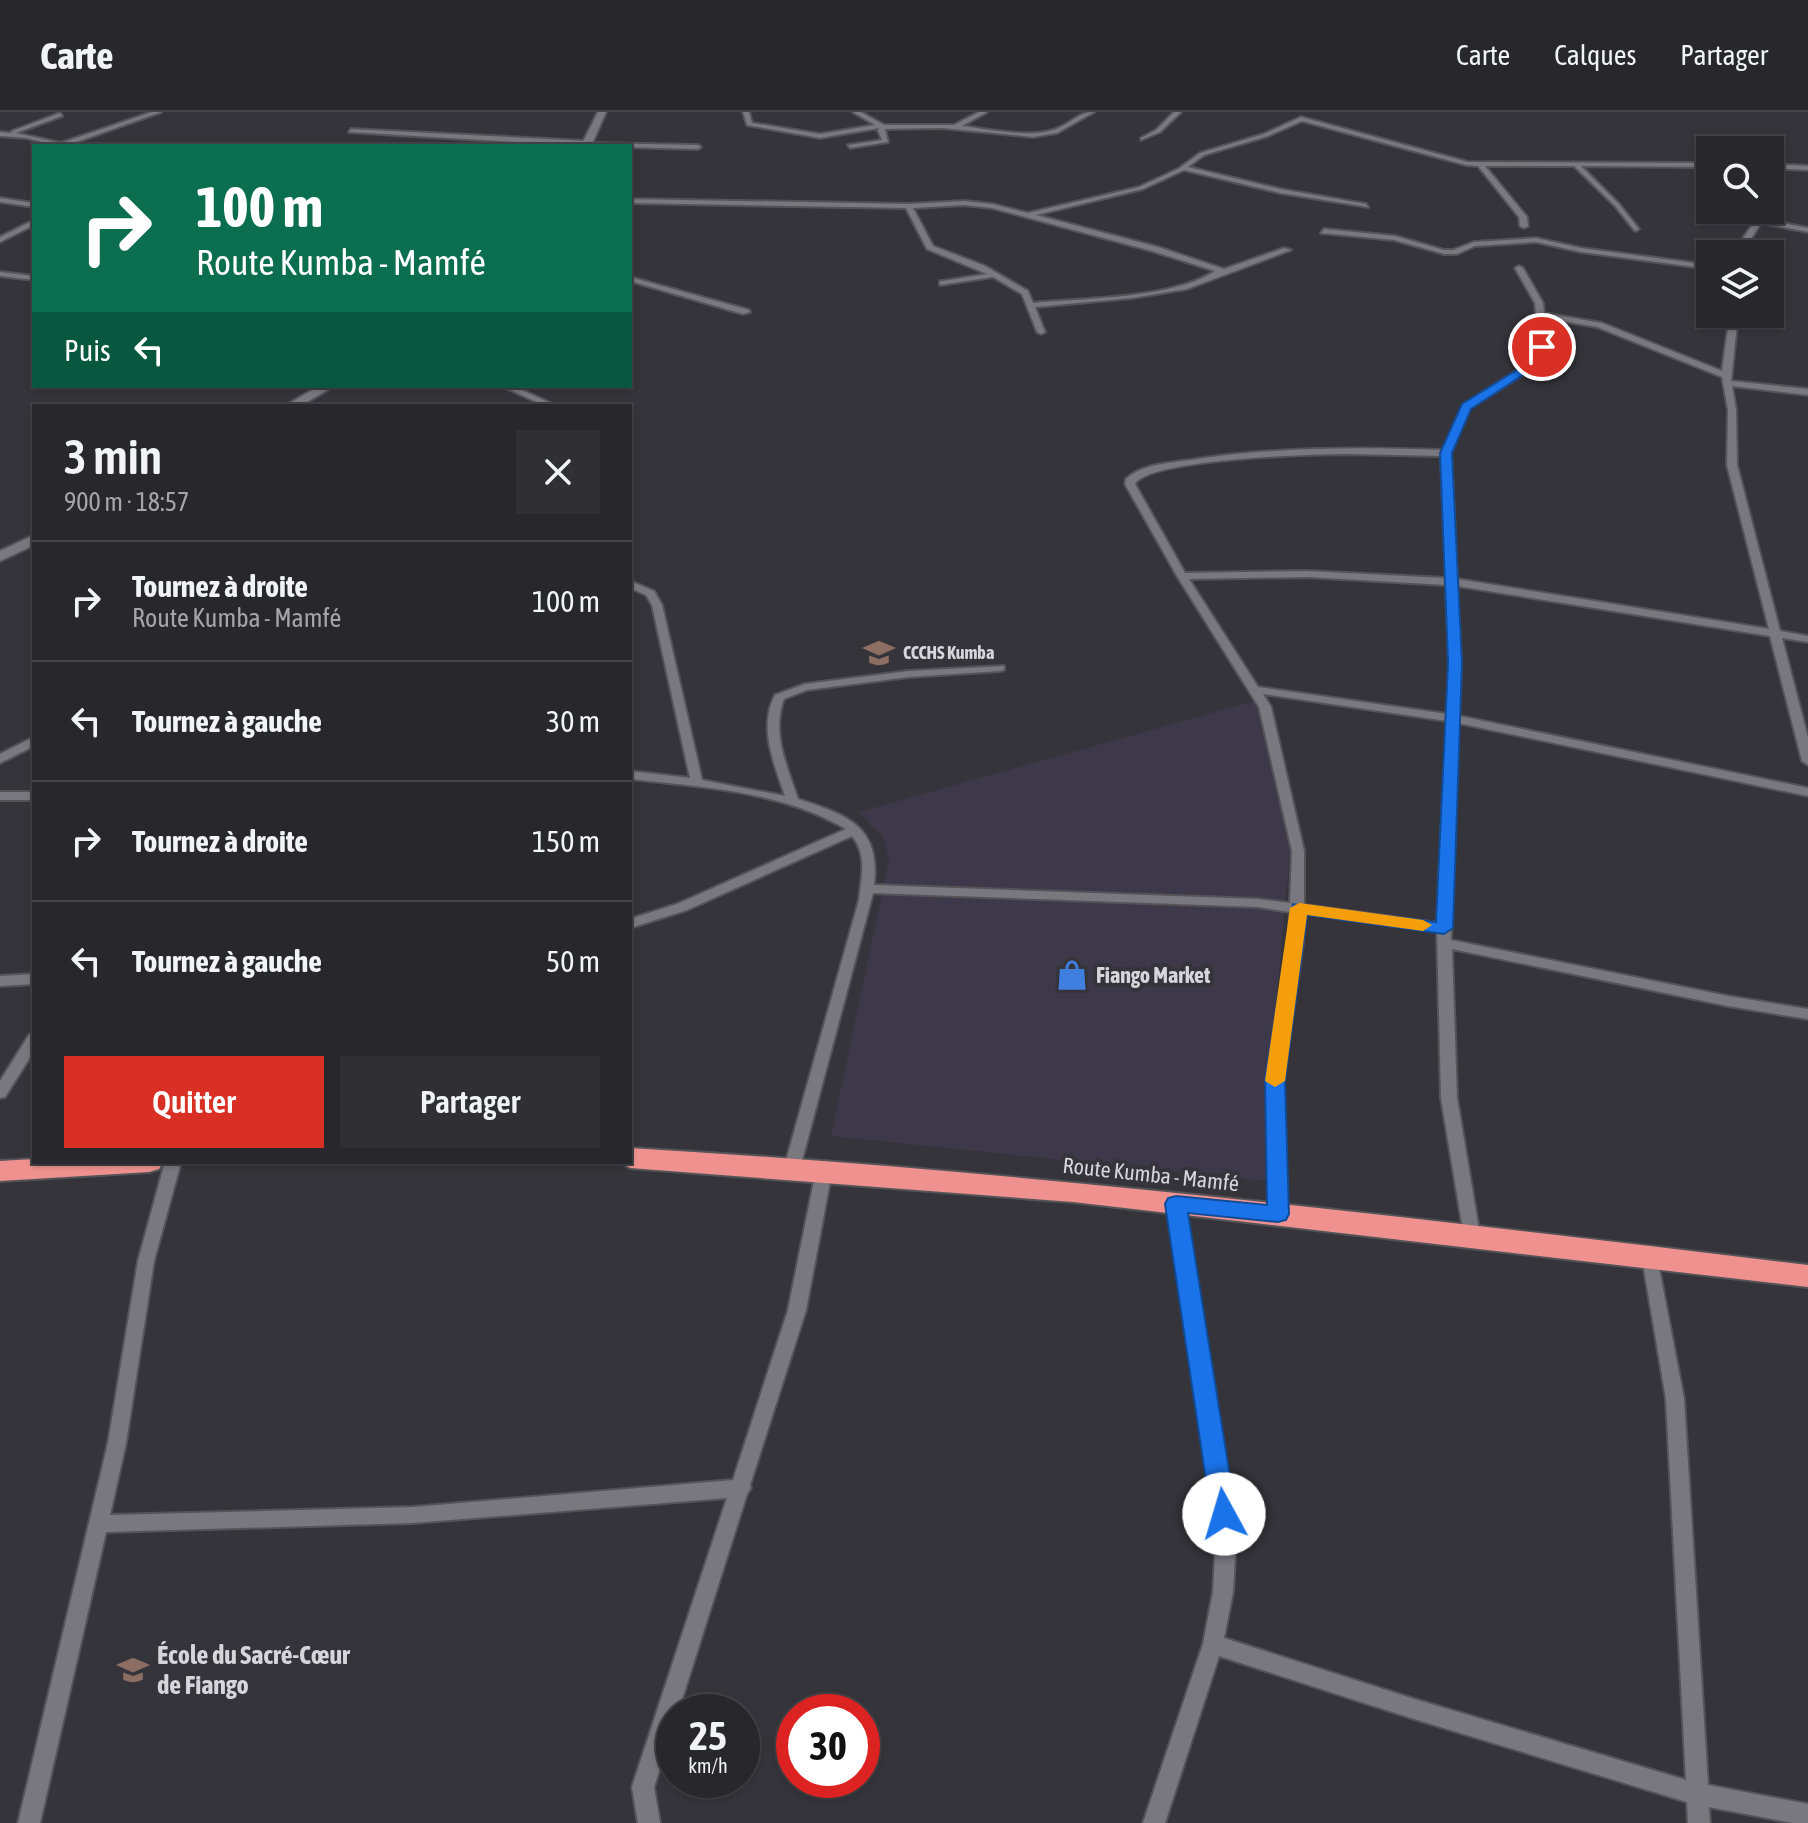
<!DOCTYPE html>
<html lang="fr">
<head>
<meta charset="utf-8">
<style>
	body { margin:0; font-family:"Asap Condensed",sans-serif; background:#302f34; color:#f1f3f6; height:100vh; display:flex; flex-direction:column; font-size:30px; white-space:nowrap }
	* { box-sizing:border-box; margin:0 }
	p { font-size:26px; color:#a5a5a9 }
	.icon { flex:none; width:44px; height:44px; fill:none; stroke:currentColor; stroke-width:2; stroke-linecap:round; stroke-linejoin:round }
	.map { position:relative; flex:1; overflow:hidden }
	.sheet { position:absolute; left:32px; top:292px; width:600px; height:760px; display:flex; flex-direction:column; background:#28272c; border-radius:0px; box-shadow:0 2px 6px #0004,0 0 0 2px #444448 }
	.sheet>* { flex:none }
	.banner { position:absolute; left:32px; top:32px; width:600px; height:244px; border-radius:0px; box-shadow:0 2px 6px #0004,0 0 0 2px #444448; background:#0b6e4f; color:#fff; overflow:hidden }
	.tools { position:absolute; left:1696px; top:24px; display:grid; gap:16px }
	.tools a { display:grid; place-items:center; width:88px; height:88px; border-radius:0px; background:#28272c; box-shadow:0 2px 6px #0004,0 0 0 2px #444448; font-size:40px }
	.speed { position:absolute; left:656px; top:1582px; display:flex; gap:16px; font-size:40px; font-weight:700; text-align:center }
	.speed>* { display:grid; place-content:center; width:104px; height:104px; border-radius:50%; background:#28272c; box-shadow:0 2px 6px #0004,0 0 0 2px #444448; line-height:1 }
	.speed small { font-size:20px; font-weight:400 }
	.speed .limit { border:12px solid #d22; background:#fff; color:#111 }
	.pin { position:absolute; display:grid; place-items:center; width:68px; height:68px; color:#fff; margin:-34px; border:4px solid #fff; border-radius:50%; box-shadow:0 2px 8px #0007 }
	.me { position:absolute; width:88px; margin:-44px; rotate:354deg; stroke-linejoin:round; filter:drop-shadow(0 0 6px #0008) }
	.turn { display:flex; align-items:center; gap:28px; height:168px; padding:0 32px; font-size:36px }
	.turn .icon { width:104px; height:104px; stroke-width:2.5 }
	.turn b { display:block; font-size:56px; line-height:68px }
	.then { display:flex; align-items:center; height:76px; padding:0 32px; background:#0003; gap:16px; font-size:30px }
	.round { display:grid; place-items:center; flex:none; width:84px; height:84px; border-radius:0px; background:#302f34 }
	.overview { display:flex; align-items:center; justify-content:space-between; height:136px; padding:0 32px }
	h1 { font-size:48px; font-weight:600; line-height:60px }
	.action { display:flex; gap:16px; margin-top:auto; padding:16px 32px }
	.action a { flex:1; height:92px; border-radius:0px; background:#d93025; color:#fff; font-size:32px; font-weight:600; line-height:92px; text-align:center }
	.action a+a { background:#302f34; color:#f1f3f6 }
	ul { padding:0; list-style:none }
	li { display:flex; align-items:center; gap:24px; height:120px; padding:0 32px; border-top:2px solid #444448 }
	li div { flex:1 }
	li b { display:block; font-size:30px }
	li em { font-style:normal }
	header { display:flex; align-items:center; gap:48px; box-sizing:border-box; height:112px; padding:0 40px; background:#28272c; border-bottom:2px solid #444448 }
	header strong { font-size:38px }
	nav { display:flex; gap:44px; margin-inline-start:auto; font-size:28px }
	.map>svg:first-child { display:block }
	.commercial { fill:#3d394b }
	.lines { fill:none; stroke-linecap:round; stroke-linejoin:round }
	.street-casing { stroke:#545358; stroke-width:4 }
	.secondary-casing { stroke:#545358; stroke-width:4 }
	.highway-casing { stroke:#545358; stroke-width:4 }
	.street { fill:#79787f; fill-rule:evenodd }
	.secondary { fill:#79787f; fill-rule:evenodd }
	.highway { fill:#ef928f; fill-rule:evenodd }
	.route { fill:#1a73e8; stroke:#114b97; stroke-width:2 }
	.slow { fill:#f59e0b }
	.labels { text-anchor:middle; stroke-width:8; stroke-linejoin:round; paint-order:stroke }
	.far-poi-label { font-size:18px; font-weight:bold; fill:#d6d6da; stroke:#35343a; text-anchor:start }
	.poi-label { font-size:22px; font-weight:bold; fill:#d6d6da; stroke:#35343a; text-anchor:start }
	.street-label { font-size:22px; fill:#d6d6da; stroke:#35343a }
	.near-poi-label { font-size:26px; font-weight:bold; fill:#d6d6da; stroke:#35343a; text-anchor:start }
</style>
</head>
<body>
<header>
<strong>Carte</strong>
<nav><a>Carte</a><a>Calques</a><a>Partager</a></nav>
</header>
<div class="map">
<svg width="1808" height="1711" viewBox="0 0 1808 1711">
	<rect width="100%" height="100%" fill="#35343a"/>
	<path class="commercial" d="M1258,588l33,142 -23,248 -2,91 -435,-45 58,-276 -6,-23 -24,-25z"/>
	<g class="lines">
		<defs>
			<path id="street" d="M152,0h9l-93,33 1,1h-12l-30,-8 -27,-2v-4l11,1 1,-2 48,-18 2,3 -46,17 45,10z
				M743,0h6l3,11 68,11 55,-9 -22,-13h8l23,13h70l25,-13h8l-25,14c26,3 67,12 91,4 15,-4 25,-18 41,-18l-37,21 -24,4 -91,-9 -57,1 3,13 -38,6 -2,-3 34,-5 -4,-9 1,-3 -59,10 -73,-13z
				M1174,0h7l-21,20 -19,8v-2l15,-8z
				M1301,5l167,45 242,1v4l-129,-1 38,38 20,25 -4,2 -20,-25 -41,-40h-89l42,51 1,9 -4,2 -4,-2 -1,-9 -41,-51 -12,-1 -164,-44 -34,15 -64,19 -16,12 92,22 86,15 2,3 -88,-14 -96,-23 -41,19 -107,26 122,32 66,22 60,-21 7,2 -104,39 -55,9 -97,9 10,25 -4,2 -4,-2 -15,-38 -29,-17 -53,8v-4h3l44,-7 -60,-25 -21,-41 -276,-5v-4l278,5 56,-3 28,3 36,9 111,-26 39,-18 22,-16 64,-19zM964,93l28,3 160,43 63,20c-43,28 -131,27 -182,32l-5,-12 -43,-25 -52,-20 -20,-38z
				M351,17l236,12 3,2 108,2 3,2 -3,2 -115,-3 -234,-14z
				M1770,52l38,2v4l-38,-2z
				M0,86l34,5v4l-34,-5z
				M1753,98h8l1,9 46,9v4l-47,-9 -11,17 -5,14h-8l5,-14 13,-19z
				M34,108v5l-34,17v-5z
				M1324,117l71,7 49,14h9l21,-8 62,-4 45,10 129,17v4l-129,-17 -45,-10 -61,4 -18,8h-13l-50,-14 -73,-7z
				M1519,154l4,2 20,35 1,10 58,10 120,48 8,-57h8l-7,67 77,8v6l-76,-9 4,24 1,55 43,166 28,5v6l-26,-4 26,100v27l-6,-4 -32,-125 -313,-50 4,77 -2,53 349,72v8l-350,-73 -7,217 277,56 80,13v10l-80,-13 -276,-57 5,149 23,138 -2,4 -6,2 -6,-2 -2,-4 -23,-138 -4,-167 -134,-18v29l-20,138 3,134 -2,4 -6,2 -6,-2 -2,-4 -3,-134 22,-138 1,-30 -32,-5 -385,-14 -73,275 -2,4h-12l-2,-4 75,-268c2,-23 9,-44 -7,-64l-165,74 -57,18v-9l47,-15 169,-75c-65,-38 -143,-42 -216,-50v-8l60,7 -38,-173 -6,-10 -16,-7v-7l24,10 8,14 40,175 83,16c-11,-33 -27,-68 -10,-101l30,-11 104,-13 95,-5v4l-4,1 -91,6 -102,13 -23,9c-13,34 3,67 14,100 49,16 83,27 76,86l384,14 32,4 2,-52 -33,-144 -82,-131 -52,-92 1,-5c16,-15 43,-16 64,-19 84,-13 168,-13 253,-10l20,-45 61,-39 14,-19 -3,-44 -20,-35zM1544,206l53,9 125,50 6,33 -1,55 42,164 -312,-50 -6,-126 19,-45 60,-38 15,-21zM1347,342l94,2 5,122 -139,-7 -122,2 -50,-89c13,-25 179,-30 212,-30zM1307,465l139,8 3,78 -2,51 -189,-27 -69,-108zM1263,582l184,27 -10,202 -133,-18v-54l-33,-144z
				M0,160l34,4v4l-34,-4z
				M630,165l119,33 1,2 -7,2 -113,-33z
				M502,274h11l44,20h-12z
				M34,625v9l-34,17v-9z
				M0,680h34v8h-34z
				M34,862v10l-34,2v-10z
				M34,922v17l-29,46 -5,1v-17l29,-46z
				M165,1050h16l-27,99 -28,182 -16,72 303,-8 320,-27 55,-170 28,-139 2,-4h12l2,4 -26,139 -56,175 1,3 -4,6 -69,218h-4v11l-20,64 6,36h-22l-6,-36 95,-289 -314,25 -307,9 -66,291h-22l90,-380 30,-182z
				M1176,1086l6,2 2,4 46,285 6,50 -3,53 -9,46 187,60 275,82 -20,-381 -24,-142 2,-5 6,-2 6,2 28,147 24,386 100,19v19h-15l-84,-16 1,16h-22l-1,-21 -276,-84 -192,-62 -54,167h-22l60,-179 10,-52 3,-53 -4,-50 -44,-285 2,-4z"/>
			<path id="secondary" d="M598,0h8l-15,34h-10z
				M319,274h15l-34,20h-15z
				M34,423v10l-34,16v-10z"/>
			<path id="highway" d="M630,1036c394,23 786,70 1178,117v22l-735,-85 -443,-34 -11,-6h11z
				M34,1047v3h129l-4,7 -10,3 -149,9v-20z"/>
		</defs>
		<use href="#street" class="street-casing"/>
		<use href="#secondary" class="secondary-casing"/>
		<use href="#highway" class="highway-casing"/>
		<use href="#street" class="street"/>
		<use href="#secondary" class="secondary"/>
		<use href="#highway" class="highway"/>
	</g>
	<path class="route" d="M1538,232l9,3 -16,23 -60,39 -19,44 10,210 -9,265 -9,6 -137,-19 -22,165 4,134 -3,6 -8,2 -90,-9 48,301 -4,8 -8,3 -9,-3 -4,-8 -46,-310 3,-6 8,-2 91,9 -2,-125 28,-176 143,18 12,-259 -8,-210 22,-49 61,-38z"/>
	<path class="slow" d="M1299,791l124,17 9,5 -9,6 -116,-16 -22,166 -10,6 -10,-6 25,-173z"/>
	<defs>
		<symbol id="university-bare" viewBox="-9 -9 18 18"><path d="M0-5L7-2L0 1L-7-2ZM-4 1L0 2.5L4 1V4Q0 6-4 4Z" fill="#8d6e63" stroke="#35343a" stroke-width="2.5" paint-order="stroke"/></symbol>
		<symbol id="shop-bare" viewBox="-9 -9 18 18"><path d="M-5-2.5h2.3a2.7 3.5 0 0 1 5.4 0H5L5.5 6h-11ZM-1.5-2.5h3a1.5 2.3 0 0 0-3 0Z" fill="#3f7fe0" stroke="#35343a" stroke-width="2.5" paint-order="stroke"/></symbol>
		<symbol id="school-bare" viewBox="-9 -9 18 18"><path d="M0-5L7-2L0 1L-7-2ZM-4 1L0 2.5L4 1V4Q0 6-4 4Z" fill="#8d6e63" stroke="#35343a" stroke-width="2.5" paint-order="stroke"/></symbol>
	</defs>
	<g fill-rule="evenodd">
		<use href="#university-bare" x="857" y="519" width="44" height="44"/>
		<use href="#shop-bare" x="1050" y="841" width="44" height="44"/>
		<use href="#school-bare" x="111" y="1536" width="44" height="44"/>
	</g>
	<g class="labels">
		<g class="far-poi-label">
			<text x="903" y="547">CCCHS Kumba</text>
		</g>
		<g class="poi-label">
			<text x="1096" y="871">Fiango Market</text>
		</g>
		<g class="street-label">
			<text transform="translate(1151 1062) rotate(6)" y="8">Route Kumba - Mamfé</text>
		</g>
		<g class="near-poi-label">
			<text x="157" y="1552">École du Sacré-Cœur<tspan x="157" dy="30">de Fiango</tspan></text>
		</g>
	</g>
</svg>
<div class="tools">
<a><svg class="icon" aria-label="search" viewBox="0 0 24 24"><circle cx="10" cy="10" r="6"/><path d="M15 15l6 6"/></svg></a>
<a><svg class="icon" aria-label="layers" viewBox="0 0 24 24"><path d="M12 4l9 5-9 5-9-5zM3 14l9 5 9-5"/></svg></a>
</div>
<div class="speed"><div>25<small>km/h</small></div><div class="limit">30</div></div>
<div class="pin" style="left:1542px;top:235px;background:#d93025"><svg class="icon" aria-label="arrive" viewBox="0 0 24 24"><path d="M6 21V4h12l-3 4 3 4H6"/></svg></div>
<svg class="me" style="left:1224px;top:1402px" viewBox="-20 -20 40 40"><circle r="19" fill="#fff"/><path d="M0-13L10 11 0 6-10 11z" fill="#1a73e8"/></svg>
<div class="banner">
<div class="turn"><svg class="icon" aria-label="right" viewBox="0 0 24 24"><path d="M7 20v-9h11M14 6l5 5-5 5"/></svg><div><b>100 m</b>Route Kumba - Mamfé</div></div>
<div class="then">Puis<svg class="icon" aria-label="left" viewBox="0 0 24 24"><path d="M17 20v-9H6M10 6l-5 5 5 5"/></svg></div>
</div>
<section class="sheet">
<div class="overview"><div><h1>3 min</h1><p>900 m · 18:57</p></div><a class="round"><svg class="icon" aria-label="close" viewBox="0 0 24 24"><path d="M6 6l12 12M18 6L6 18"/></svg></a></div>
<ul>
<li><svg class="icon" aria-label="right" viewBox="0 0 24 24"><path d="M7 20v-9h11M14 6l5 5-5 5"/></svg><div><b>Tournez à droite</b><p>Route Kumba - Mamfé</p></div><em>100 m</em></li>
<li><svg class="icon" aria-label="left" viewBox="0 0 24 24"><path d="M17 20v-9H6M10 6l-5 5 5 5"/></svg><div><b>Tournez à gauche</b></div><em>30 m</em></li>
<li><svg class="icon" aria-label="right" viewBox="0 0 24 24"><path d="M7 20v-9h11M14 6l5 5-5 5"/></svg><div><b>Tournez à droite</b></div><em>150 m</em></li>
<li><svg class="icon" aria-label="left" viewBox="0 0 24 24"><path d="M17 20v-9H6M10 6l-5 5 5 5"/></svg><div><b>Tournez à gauche</b></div><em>50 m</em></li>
</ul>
<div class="action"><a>Quitter</a><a>Partager</a></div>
</section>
</div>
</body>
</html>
